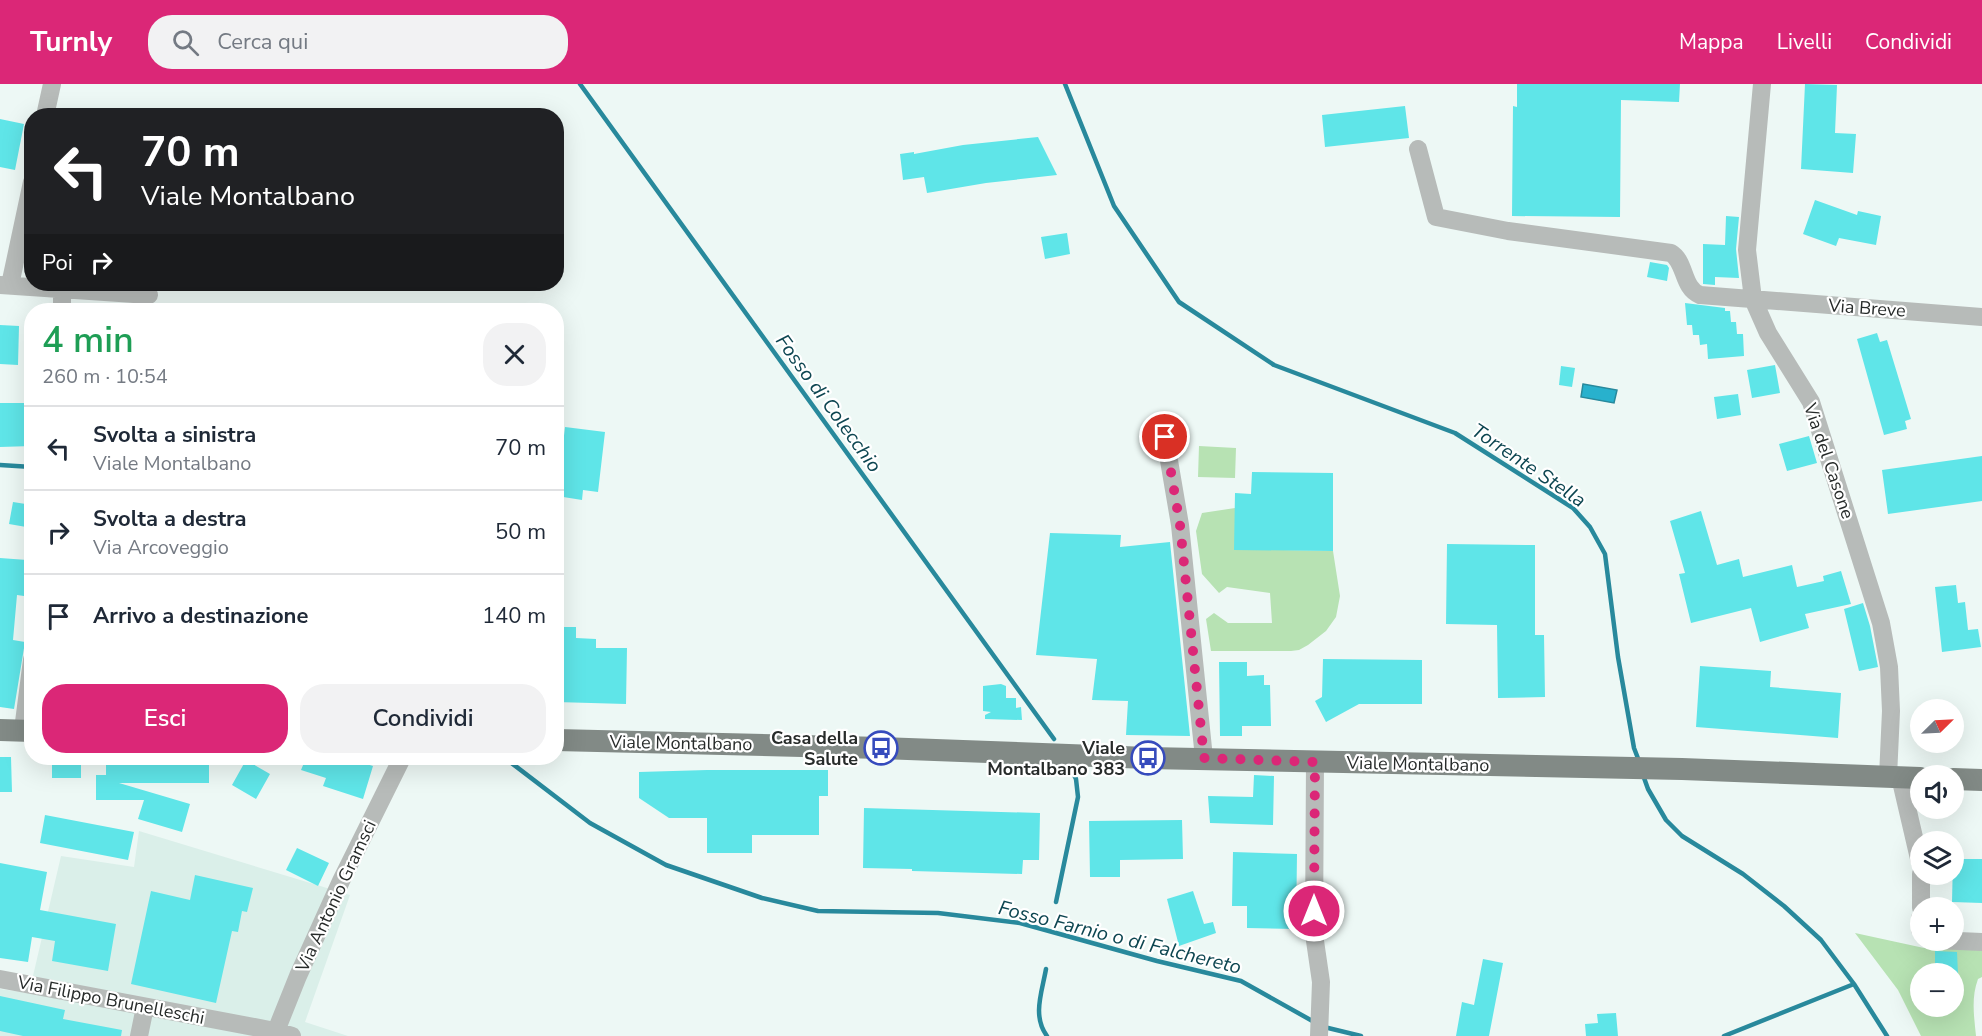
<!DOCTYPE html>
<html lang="it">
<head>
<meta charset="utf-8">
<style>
	body { margin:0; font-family:"Nunito Sans",sans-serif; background:#f2f2f3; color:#1f2937; height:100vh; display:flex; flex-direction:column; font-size:22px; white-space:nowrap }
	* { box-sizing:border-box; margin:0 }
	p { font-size:20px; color:#747a83 }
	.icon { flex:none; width:33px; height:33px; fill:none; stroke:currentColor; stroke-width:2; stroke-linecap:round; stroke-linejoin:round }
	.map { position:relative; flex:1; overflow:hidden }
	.side { position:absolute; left:24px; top:219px; width:540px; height:462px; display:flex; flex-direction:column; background:#fff; border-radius:24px; box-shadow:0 6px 24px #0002 }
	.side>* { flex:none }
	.guide { position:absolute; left:24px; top:24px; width:540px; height:183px; border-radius:24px; box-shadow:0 6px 24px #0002; background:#202124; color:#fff; overflow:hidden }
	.needle { width:39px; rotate:66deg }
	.buttons { position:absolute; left:1910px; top:615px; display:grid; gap:12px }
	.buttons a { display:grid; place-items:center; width:54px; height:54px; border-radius:50%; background:#fff; box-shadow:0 6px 24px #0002; font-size:30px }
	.pin { position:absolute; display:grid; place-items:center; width:51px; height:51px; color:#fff; margin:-26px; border:3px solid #fff; border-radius:50%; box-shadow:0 2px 6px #0007 }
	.me { position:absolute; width:66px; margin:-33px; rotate:0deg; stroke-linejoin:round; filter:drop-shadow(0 0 4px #0008) }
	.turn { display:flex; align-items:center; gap:21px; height:126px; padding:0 18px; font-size:27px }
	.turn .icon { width:78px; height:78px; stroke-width:2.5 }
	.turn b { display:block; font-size:42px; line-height:51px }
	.then { display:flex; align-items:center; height:57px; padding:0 18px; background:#0003; gap:12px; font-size:22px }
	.round { display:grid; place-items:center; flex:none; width:63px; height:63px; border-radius:24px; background:#f2f2f3 }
	.overview { display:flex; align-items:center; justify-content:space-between; height:102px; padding:0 18px }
	h1 { font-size:36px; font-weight:600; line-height:45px; color:#1e9e55 }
	.cta { display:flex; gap:12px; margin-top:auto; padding:12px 18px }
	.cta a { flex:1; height:69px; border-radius:24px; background:#db2777; color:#fff; font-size:24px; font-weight:600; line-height:69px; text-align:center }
	.cta a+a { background:#f2f2f3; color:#1f2937 }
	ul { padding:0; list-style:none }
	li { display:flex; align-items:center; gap:18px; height:84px; padding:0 18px; border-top:2px solid #e0e1e3 }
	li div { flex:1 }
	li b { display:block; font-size:22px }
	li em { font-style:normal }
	header { display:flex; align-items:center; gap:36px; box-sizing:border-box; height:84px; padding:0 30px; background:#db2777; color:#fff }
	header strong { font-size:28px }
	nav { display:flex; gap:33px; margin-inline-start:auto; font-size:21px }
	.search { width:420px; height:54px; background:#f2f2f3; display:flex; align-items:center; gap:15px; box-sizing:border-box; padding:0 21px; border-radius:24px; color:#747a83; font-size:22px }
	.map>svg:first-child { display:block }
	.built { fill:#daefe9 }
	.green { fill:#b7e2b3; fill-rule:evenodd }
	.water { fill:#28b1cd; stroke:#28899c; stroke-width:1.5 }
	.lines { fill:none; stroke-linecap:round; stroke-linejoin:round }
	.stream { stroke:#28899c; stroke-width:4.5 }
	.building { fill:#5fe5e8 }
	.minor { stroke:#b7bbb9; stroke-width:18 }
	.major { stroke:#828a86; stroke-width:22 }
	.route { stroke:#db2777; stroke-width:10; stroke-dasharray:0 18 }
	.labels { text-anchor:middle; stroke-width:4.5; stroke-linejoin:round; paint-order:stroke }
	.street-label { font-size:18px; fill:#272b2a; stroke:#fff }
	.poi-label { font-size:18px; font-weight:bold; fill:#272b2a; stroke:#fff; text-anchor:end }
	.water-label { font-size:20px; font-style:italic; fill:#0d4651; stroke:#fff }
</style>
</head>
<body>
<header>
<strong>Turnly</strong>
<div class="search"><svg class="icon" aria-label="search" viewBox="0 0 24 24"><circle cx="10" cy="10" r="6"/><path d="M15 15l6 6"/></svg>Cerca qui</div>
<nav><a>Mappa</a><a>Livelli</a><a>Condividi</a></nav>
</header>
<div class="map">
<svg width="1982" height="952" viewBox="0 0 1982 952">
	<rect width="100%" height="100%" fill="#edf8f5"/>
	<path class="built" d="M139,747l211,64 -45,127 43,14h-348v-47l29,4 32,-137 73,11z"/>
	<path class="green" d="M1199,362l37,2 -1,30 -37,-1z
		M1235,424v41l98,2 7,45 -4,21 -10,14 -18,14 -9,5 -8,1h-80l-5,-32 8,-6 14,10h44l-2,-30 -43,-6 -8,6 -17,-19 -6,-43 6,-18z
		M1855,849l69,15 58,-2v31l-4,2c-7,19 -4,37 -2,57h-55l-23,-46zM1920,890h33v32h-33z"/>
	<path class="water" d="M1583,300l34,6 -3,13 -33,-6z"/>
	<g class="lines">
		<path class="stream" d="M580,0l474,655
			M1065,0l49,122 65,96 95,63 181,68 118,75 17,19 15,27 13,103 16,91 5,13
			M0,381l32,2
			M505,674l85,65 76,42 96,33 56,13 120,2 82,10 137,38 84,20 75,42
			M1643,691l5,14 18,31 16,16 61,38 41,32 37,34 33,44 33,52
			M1056,818l22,-105 -2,-18 -5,-10
			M1046,885c-4,23 -14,47 1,67
			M1324,943l37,9
			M1724,952l130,-52"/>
	</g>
	<path class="building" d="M1517,0h163l-1,18 -58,-2 -1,117 -108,-1 1,-110 4,1z
		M1805,0l32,1 -2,48 21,1 -3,39 -52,-4z
		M1405,22l4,32 -84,9 -3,-32z
		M0,35l24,5 -9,46 -15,-3z
		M1038,53l19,38 -71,8 -59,10 -3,-16 -21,3 -3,-26 14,-2v2l49,-9z
		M1815,116l42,15 1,-4 23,5 -5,29 -37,-7 -3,8 -33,-12z
		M1726,132l13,1 -3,32 3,29 -24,-1v8l-12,-1v-40l22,1z
		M1067,149l3,21 -25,5 -4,-22z
		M1650,178l17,3 2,3 -2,13 -20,-4z
		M1685,219l40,5v3h5l1,11h5l1,12h6l1,22 -36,3 -1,-15 -7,1 -1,-10h-6l-1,-10h-5z
		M0,241l19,1 -1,39 -18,-1z
		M1877,249l3,9 7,-2 24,79 -6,2 2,8 -23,6 -27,-96z
		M1775,281l5,28 -28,5 -5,-28z
		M1561,282l14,2 -3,19 -13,-2z
		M1738,310l3,21 -24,4 -3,-22z
		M0,319h32v43l-32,1z
		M565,343l40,5 -7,60 -15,-2 -1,10 -25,-4z
		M1809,352l8,27 -30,8 -8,-27z
		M1982,372v45l-94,13 -6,-44z
		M1252,388l81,1v78l-99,-1 1,-57 16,1z
		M13,418l19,3v23l-23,-4z
		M1701,427l16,54 22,-6 4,18 49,-12 5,22 27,-6 -1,-5 18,-5 10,33 -46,10 4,14 -49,14 -9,-34 -60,15 -12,-49 6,-1 -15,-52z
		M1050,449l71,2 -1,12 50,-5 20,194 -64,-1 2,-34 -36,-1 5,-41 -61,-4z
		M1447,460l88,1v90h9l1,62 -47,1 -1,-73 -51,-1z
		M0,474l27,2 -3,36 -7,-1 -4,45 12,2 -11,67 -14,-2z
		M1956,501l2,18 7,-1 3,28 10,-1 3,18 -39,5 -7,-65z
		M1863,519l7,23 8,41 -19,4 -15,-62z
		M556,543h20v11l20,1v9h31l-1,56 -70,-2z
		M1323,575l99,1v44h-63l-33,18 -11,-21 7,-4z
		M1219,578h28v14l17,-1v10h6l1,41h-29v10h-22z
		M1700,582l71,5 -1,16 71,6 -3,45 -142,-11z
		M1001,600l5,2v12h10v10l5,-1 1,13 -37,-1v-4l6,-3 -8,-1v-25z
		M0,673h11l1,35h-12z
		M52,674h29v20h-29z
		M106,674h103v25h-90l71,21 -8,28 -44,-13 6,-19h-48v-25h10z
		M306,674h41l26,8 -10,33 -40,-13 3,-8 -25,-8z
		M246,676l24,14 -14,25 -24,-14z
		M707,686h121v26h-9v39h-67v18h-45v-35h-38l-30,-20v-26z
		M1254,691l20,1 -1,49 -63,-2 -2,-27 45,1z
		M864,724l176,5 -1,47h-16l-1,14 -110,-3v-2l-49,-1z
		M45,731l89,17 -6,28 -88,-17z
		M1182,736l1,39 -63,1v17h-30l-1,-56z
		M297,764l32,15 -11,23 -32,-16z
		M1233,768l64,2 -1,75 -49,-1v-22h-15z
		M1953,775h29v44l-30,-1z
		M0,779l47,9 -7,38 76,14 -8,47 -56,-10 3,-20 -23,-4 -4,25 -28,-4z
		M195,791l58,13 -6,24 -5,-1 -4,21 -6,-1 -16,72 -85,-19 20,-93 39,9z
		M1193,807l11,33 9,-2 3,11 -37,13 -12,-47z
		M1935,867l22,1 1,22h-23z
		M1483,875l20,4 -14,73h-33l6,-34 12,3z
		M0,912l65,14 -2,9 59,11 -1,6h-98l-23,-5z
		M1616,929l2,23h-32l-1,-12 13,-1 -1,-9z"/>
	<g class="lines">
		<path class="minor" d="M1762,0l-15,166 6,49 15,34 43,69 70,221 8,44 2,44 -3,66
			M45,32l7,-32
			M1418,65l18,68 72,14 163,22c15,9 11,35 29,42l282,22
			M0,201l149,10
			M10,201l22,-103
			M62,226v-21
			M1165,353l15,88 24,233
			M23,646l9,-70
			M1315,678l-1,172 7,48 -2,54
			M1900,693l20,86
			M1921,824v-34
			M1920,834v12
			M1935,856l47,2
			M0,895l275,52 17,5
			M139,952l6,-29
			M274,952l24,-60 43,-95 61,-123"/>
		<path class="major" d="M0,646l32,1
			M556,656l325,8 267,10 534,11 238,9
			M1953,695l29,1"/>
	</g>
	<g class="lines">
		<path class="route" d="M1165,353l15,88 24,233 111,4 -1,149"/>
	</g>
	<defs>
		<symbol id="bus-ring" viewBox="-11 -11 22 22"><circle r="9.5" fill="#fff" stroke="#364bbd" stroke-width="1.5"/><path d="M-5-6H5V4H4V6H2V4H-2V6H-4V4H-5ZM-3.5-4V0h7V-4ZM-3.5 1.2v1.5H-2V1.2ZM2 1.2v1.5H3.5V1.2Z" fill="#364bbd"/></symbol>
	</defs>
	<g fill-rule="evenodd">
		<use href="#bus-ring" x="862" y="645" width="38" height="38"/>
		<use href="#bus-ring" x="1129" y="655" width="38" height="38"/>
	</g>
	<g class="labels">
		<g class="street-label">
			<text transform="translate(1867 224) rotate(4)" y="6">Via Breve</text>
			<text transform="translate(1829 377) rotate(71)" y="6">Via del Casone</text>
			<text transform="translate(681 659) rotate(1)" y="6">Viale Montalbano</text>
			<text transform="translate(1418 680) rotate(1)" y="6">Viale Montalbano</text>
			<text transform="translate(336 812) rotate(-65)" y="6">Via Antonio Gramsci</text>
			<text transform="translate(111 916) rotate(11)" y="6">Via Filippo Brunelleschi</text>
		</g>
		<g class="poi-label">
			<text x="858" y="660">Casa della<tspan x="858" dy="21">Salute</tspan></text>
			<text x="1125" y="670">Viale<tspan x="1125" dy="21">Montalbano 383</tspan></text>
		</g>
		<g class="water-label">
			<text transform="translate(829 319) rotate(54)" y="7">Fosso di Colecchio</text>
			<text transform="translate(1529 381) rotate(34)" y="7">Torrente Stella</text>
			<text transform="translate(1120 853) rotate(14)" y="7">Fosso Farnio o di Falchereto</text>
		</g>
	</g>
</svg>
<div class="buttons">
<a><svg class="needle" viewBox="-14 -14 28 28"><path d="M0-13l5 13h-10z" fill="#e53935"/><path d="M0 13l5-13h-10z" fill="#747a83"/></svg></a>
<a><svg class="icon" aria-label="sound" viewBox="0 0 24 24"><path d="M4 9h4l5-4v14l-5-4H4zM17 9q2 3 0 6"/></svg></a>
<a><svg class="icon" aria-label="layers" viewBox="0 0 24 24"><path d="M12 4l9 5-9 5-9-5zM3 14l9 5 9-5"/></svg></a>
<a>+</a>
<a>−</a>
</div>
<div class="pin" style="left:1165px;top:353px;background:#d93025"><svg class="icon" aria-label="arrive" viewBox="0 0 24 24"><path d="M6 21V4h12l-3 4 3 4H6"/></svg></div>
<svg class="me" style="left:1314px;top:827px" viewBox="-20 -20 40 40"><circle r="17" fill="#db2777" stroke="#fff" stroke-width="3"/><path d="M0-11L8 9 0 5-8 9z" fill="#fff"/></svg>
<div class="guide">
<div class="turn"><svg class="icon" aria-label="left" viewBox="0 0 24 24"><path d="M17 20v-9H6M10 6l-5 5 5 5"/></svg><div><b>70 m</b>Viale Montalbano</div></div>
<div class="then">Poi<svg class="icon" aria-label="right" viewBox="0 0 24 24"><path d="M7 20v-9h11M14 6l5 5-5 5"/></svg></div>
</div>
<section class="side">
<div class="overview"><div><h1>4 min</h1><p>260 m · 10:54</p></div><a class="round"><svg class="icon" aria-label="close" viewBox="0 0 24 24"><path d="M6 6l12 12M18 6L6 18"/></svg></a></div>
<ul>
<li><svg class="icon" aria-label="left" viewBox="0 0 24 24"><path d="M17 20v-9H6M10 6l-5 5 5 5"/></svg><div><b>Svolta a sinistra</b><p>Viale Montalbano</p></div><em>70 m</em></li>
<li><svg class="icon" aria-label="right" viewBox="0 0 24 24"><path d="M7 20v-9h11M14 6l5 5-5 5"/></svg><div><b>Svolta a destra</b><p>Via Arcoveggio</p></div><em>50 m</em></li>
<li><svg class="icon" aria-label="arrive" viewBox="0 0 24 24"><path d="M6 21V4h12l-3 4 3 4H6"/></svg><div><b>Arrivo a destinazione</b></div><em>140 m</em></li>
</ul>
<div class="cta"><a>Esci</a><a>Condividi</a></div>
</section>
</div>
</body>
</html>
